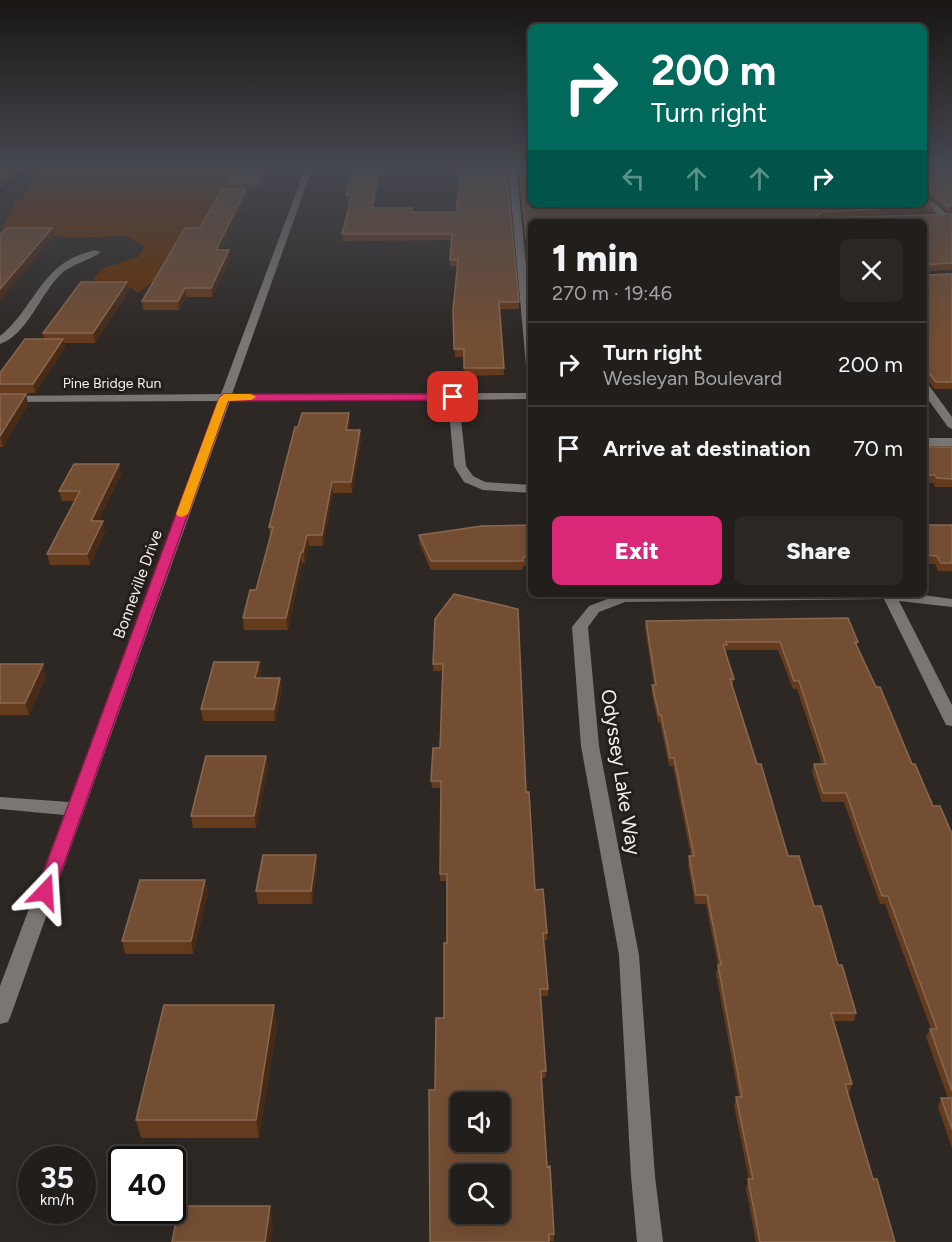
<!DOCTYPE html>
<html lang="en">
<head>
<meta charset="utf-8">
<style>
	body { margin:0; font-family:Figtree,sans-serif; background:#2a2724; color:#f1f3f6; height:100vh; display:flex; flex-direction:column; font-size:22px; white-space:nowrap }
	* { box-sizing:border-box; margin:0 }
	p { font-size:20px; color:#a2a2a3 }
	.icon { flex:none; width:33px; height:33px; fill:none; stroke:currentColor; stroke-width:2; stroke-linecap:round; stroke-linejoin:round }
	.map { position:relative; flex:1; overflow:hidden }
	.drawer { position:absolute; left:528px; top:219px; width:399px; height:378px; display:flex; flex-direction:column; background:#221e1b; border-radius:9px; box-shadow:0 3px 15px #0003,0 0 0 2px #3f3c3a }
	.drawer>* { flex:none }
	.top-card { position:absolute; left:528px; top:24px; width:399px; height:183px; border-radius:9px; box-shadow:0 3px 15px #0003,0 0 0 2px #3f3c3a; background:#00695c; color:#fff; overflow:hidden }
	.fabs { position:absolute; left:450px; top:1092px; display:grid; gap:12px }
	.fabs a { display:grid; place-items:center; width:60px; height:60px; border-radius:9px; background:#221e1b; box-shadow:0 3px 15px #0003,0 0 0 2px #3f3c3a; font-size:30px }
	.speed { position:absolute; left:18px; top:1146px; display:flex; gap:12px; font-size:30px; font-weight:700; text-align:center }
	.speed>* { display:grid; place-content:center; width:78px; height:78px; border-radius:50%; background:#221e1b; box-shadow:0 3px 15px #0003,0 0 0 2px #3f3c3a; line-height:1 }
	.speed small { font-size:15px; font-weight:400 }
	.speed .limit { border:3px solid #111; border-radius:9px; background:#fff; color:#111 }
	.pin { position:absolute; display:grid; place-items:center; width:51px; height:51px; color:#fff; margin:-26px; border-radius:12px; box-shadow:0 3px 9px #0006 }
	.me { position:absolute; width:66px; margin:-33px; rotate:20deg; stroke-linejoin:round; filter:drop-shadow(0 0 4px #0008) }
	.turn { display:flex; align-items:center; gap:21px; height:126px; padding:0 24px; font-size:27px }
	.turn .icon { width:78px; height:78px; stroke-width:2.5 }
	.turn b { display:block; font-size:42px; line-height:51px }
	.lanes { display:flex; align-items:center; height:57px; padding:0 24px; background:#0003; justify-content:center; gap:30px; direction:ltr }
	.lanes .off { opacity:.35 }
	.round { display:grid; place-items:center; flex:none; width:63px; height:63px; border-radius:9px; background:#2a2724 }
	.head { display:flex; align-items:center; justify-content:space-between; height:102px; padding:0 24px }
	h1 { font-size:36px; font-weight:800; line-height:45px }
	.button { display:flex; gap:12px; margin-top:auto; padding:12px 24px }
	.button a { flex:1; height:69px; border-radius:9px; background:#db2777; color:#fff; font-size:24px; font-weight:800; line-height:69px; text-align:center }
	.button a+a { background:#2a2724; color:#f1f3f6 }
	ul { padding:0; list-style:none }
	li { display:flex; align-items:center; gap:18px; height:84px; padding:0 24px; border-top:2px solid #3f3c3a }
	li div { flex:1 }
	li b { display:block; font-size:22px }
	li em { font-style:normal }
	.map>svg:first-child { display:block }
	.green { fill:#672f03 }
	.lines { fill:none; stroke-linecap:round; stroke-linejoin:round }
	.stream { fill:#200400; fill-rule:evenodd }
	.minor { fill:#797674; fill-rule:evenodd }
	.wall { fill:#653b1d }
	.shaded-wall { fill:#482b16 }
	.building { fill:#744e33; stroke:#886850; stroke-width:1.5; fill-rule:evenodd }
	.route { fill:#db2777; stroke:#8e194d; stroke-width:1.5 }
	.slow { fill:#f59e0b }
	.labels { text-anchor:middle; stroke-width:6; stroke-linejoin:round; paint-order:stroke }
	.far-street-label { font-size:14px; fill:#f5f0ee; stroke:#241e1a }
	.street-label { font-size:16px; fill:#f5f0ee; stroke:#241e1a }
	.near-street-label { font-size:20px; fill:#f5f0ee; stroke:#241e1a }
</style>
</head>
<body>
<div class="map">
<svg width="952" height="1242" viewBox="0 0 952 1242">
	<rect width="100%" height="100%" fill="#2e2824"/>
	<path class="green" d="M0,166h239l-26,46 -45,58 -30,23 -7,-5 -38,-8 8,-11 37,-12 7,-11 -19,-10 -56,2 -69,-9 14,-26 27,-26c-16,-8 -29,-5 -42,6z"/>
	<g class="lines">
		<path class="stream" d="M25,166h5l-30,28v-3z"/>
		<path class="minor" d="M306,166h7l-81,228 299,-1v6l-72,1 7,66 7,10 12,6 46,3v8l-48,-3 -19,-8 -10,-16 -6,-66 -218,1 -219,614 -3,7 -8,2v-38l64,-171 -64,-6v-12l69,5 150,-401 -219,1v-6l221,-2z
			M508,166h8l15,148v54l-5,-3z
			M924,195l23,19v4h-6l-17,-17z
			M94,250l7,2c-12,9 -28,11 -40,22 -21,20 -33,60 -61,70v-8c27,-21 38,-57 67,-75 8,-5 18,-8 27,-11z
			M924,383l4,1 24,33v12l-4,-2 -24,-33z
			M924,438h28v8h-28z
			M621,594h295l36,5v8l-53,-6 53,104v21l-6,-1 -2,-4 -60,-122 -259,3 -26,10 -11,15 11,119 40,209 16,221 8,66h-26l-6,-66 -12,-221 -38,-209 -9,-119 17,-21z"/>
	</g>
	<path class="wall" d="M270,166l-11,23h-13l1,7 -26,54h8l1,8 -18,39h-26l-7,13h-36l-1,-9 58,-73 28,-39v-6z
		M354,166l20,42 38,4h44l5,-38h-5l-1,-8h51l13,136v7h-19l4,66 -40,1v-19h-9l-2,-47 5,-44h-8l1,-26 -108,1 -1,-7 8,-33h-3l-1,-6z
		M518,166h13l402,40 -1,6 -111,6 131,-4v56l-28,1v-49h-393v70z
		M924,166h28v46h-5l-23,-19z
		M924,273l2,2 26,-1v115h-18l-5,-7 -5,-1z
		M129,290l-34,53h-31l1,5 -30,45 -35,1v-21l44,-34 -1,-6z
		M0,394l28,10 -25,43h-3z
		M350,423l-2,7 13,10 -9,53h-19l-10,53h-14l-4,17h-3l-14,67h-44l-1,-12 13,-28 14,-54 -1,-9z
		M924,440l5,7h23v40h-17l-2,-4h-9z
		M119,464l2,11 -23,46 7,11 -15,33h-40l-3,-11 28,-53h-13l-3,-10z
		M531,522v44h-8v4h-92l-12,-27v-8l110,-10z
		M924,525h28v46h-14l-3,-7h-11z
		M435,619l91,173 9,98 12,43v7h-3l4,49v7h-7l5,75 -1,7h-4l6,89 7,67v7h-5l-114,-151 9,-72 3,-75v-62h-7l1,-93h-9l-1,-7 9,-33 3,-77h-10z
		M646,621l212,21 -1,4 55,118 21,42 19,28v314l-14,-41 3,-9h7l-22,-61 4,-8h1l-46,-125h-5l-36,-102h-22l-10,-30 2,-8h8l-25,-75h-4l-15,-39h-52v3l8,26 -2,8 56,169 26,50 24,59 18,48 -2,8h-21l19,63 -3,8h-1l25,87 22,63h-139l-10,-54 3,-9 -15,-73 2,-9h3l-23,-123 2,-9 -12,-61h-11l-7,-39 1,-9h2l-18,-90h-4l-9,-43h-2l-6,-29v-9h2l-9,-57z
		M259,662l2,12 -1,4h20l2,12 -7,31h-72l-2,-12z
		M0,664l46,12 -17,39h-29z
		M266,756l2,12 -12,60h-63l-2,-12z
		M316,855l1,13 -5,36h-54l-2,-13z
		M205,880l3,12 -15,62h-68l-3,-13z
		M277,1024l-18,114h-118l-5,-18z"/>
	<path class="shaded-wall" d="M267,166h3l-11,23 -1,-6z
		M380,166h2l-10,48v-6z
		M246,189l1,7 -30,62 -1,-8z
		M823,212l-1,6 -6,4 1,-7z
		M52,228l2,8 -54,65v-12z
		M229,250l1,8 -18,39 -1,-9z
		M127,282l2,8 -34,53 -2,-10z
		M185,288l1,9 -7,13 -1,-9z
		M63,339l2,9 -30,45 -2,-9z
		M26,394l2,10 -25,43 -3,-11z
		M349,413l1,10 -3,17 -1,-10z
		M360,430l1,10 -9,53 -1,-11z
		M119,464l2,11 -28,57 -2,-11z
		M332,482l1,11 -10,53 -1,-11z
		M103,521l2,11 -15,33 -3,-11z
		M307,535l2,11 -4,17 -2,-11z
		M301,552l1,11 -14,67 -2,-12z
		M259,662l2,12 -4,16 -2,-12z
		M43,664l3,12 -17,39 -4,-12z
		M280,678l2,12 -7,31 -1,-12z
		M266,756l2,12 -12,60 -2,-12z
		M316,855l1,13 -5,36 -1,-13z
		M205,880l3,12 -15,62 -2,-13z
		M274,1005l3,19 -18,114 -3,-18z
		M270,1206l3,18 -2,18h-6z"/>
	<path class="building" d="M237,166h30l-9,17h-30z
		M354,166h26l-8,42h40v4h44l6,-44h-6v-2h50l13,136h-20l5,66h-40v-19h-10l-1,-39 5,-50h-8l2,-26h-110l10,-39h-6z
		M519,166h12v38h393v-8l9,10 -110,6 -6,3 2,3 133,-4v49l-28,2v-43h-393v61z
		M924,166h28v40h-4l-23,-19 -1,4z
		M222,189h24l-30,61h13l-18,38h-26l-7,13h-36l43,-73h15z
		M6,228h46l-52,61v-54z
		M924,273l2,2 26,-1v108h-16l-6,-8h-6v3z
		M81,282h46l-34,51h-50z
		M25,339h38l-30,45h-33v-11z
		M0,394h26l-26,42z
		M302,413h47l-3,17h14l-9,52h-19l-10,53h-15l-4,17h-2l-15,66h-43l7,-28h6l17,-63h-4l26,-100h3z
		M924,440l5,7h23v32l-15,-1 -2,-3h-11z
		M74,464h45l-28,57h12l-16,33h-40l33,-63h-21z
		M529,522h2v35h-8v4h-92l-12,-26 63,-9 48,-1z
		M924,525h28v38h-11l-4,-7 -13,-1z
		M454,594l64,15 8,183h3l6,98 8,-1 4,44h-4l5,56h-8l6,82h-5l6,96 3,-1 4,68h-5v8h-119l-1,-152h6l1,-72h8v-75h3v-69h-7l1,-93h-10l2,-33h7l3,-84h-10l2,-45zM460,1102h40v40h-40zM460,1174h40v40h-40z
		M848,618l10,24h-3l21,45h4l32,77h3l18,42h7l12,28v257l-22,-62h7l-49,-133h-6l-36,-103h-23l-9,-29h12l-27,-83h-5l-14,-39h-54l1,3h-4l11,34h-4l27,85h4l27,92h11l15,50h7l17,59h4l14,48h-25l21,71h-7l28,95h4l18,63h-135l-12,-63h5l-17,-82h6l-24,-132h3l-14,-70h-11l-7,-39h5l-20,-98h-4l-9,-43h-2l-7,-30h4l-10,-64z
		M214,662h45l-4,16h25l-6,31h-73z
		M0,664h43l-18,39h-25z
		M206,756h60l-12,60h-63z
		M263,855h53l-5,36h-55z
		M140,880h65l-14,61h-69z
		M164,1005h110l-18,115h-120z
		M941,1098h11v31z
		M179,1206h91l-5,36h-93z"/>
	<linearGradient id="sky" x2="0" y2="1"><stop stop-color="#191614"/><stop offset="0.49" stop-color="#464850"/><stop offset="1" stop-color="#464850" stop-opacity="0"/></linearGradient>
	<rect width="952" height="340" fill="url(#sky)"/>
	<path class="route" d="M224,394h229l5,3 -5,3 -225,1 -174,491 -3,5 -6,2 -6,-2 -3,-5 183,-494z"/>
	<path class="slow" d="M224,394h27l5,3 -5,3 -23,1 -40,113 -6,3 -4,-1 -2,-2 43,-116z"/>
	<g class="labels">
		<g class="far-street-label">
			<text x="112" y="388">Pine Bridge Run</text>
		</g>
		<g class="street-label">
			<text transform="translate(137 584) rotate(-70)" y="6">Bonneville Drive</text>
		</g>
		<g class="near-street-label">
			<text transform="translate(621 772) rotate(81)" y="7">Odyssey Lake Way</text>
		</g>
	</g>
</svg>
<div class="fabs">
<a><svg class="icon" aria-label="sound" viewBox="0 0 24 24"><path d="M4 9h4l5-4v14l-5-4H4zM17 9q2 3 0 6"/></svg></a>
<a><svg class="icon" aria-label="search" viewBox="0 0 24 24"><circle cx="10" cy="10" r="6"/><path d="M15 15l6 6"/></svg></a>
</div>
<div class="speed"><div>35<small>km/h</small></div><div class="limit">40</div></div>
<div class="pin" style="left:453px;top:397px;background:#d93025"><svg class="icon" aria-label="arrive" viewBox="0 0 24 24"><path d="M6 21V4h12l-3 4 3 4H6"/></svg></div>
<svg class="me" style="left:45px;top:892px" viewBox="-20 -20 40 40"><path d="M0-17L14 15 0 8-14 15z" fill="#db2777" stroke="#fff" stroke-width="4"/></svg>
<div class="top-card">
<div class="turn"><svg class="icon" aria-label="right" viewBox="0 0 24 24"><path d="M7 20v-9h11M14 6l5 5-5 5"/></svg><div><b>200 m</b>Turn right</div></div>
<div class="lanes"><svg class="icon off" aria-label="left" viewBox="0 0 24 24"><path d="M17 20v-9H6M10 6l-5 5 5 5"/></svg><svg class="icon off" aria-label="ahead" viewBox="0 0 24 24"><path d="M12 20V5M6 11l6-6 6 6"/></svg><svg class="icon off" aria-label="ahead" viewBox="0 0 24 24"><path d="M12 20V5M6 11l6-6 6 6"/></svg><svg class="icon" aria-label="right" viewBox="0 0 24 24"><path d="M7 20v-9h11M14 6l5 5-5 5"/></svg></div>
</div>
<section class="drawer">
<div class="head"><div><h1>1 min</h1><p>270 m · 19:46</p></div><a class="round"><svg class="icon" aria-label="close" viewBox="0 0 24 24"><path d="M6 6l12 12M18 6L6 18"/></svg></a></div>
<ul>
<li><svg class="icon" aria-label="right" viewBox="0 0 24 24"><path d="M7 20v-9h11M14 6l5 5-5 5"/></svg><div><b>Turn right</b><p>Wesleyan Boulevard</p></div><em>200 m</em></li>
<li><svg class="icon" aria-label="arrive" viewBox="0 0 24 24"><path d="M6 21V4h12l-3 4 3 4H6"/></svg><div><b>Arrive at destination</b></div><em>70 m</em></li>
</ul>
<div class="button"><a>Exit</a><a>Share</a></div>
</section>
</div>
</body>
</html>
